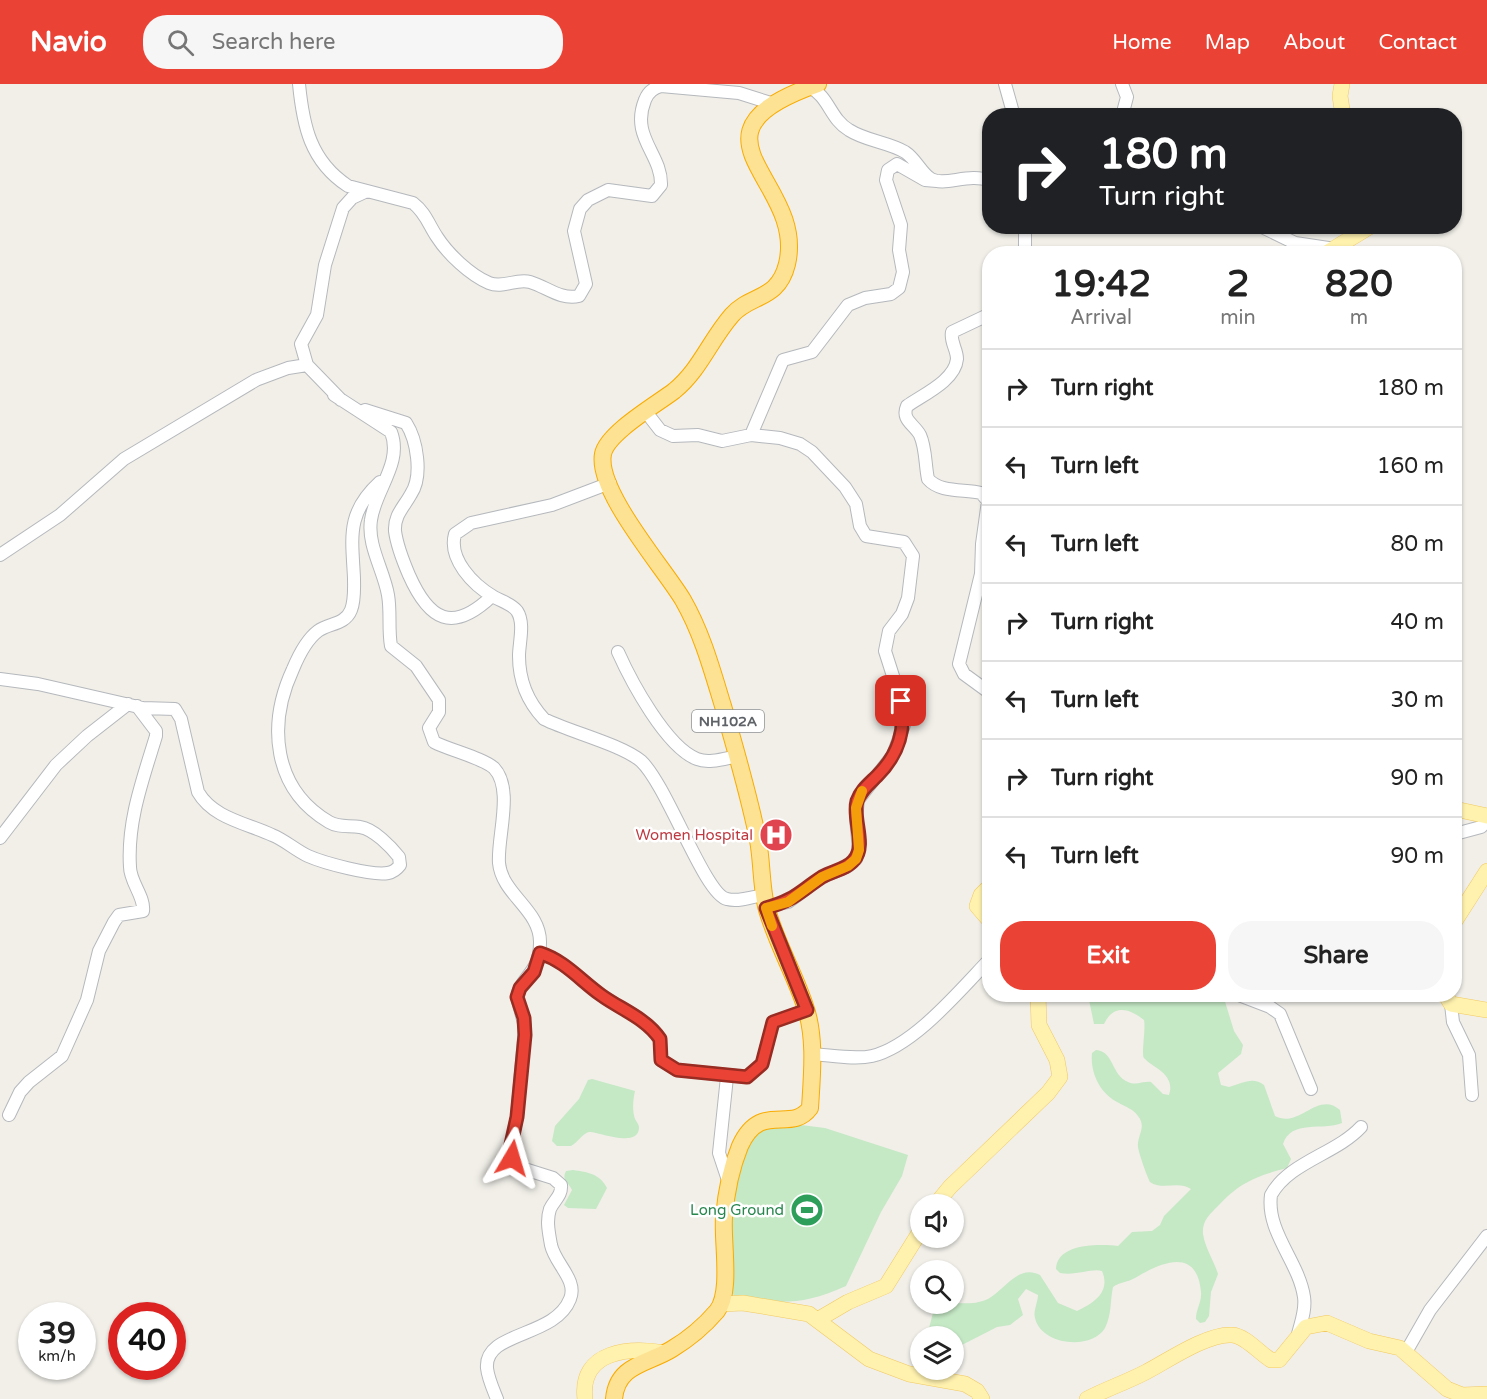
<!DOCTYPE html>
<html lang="en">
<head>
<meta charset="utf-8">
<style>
	body { margin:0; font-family:"Varela Round",sans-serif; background:#f6f6f6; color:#222; height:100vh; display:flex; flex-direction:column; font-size:22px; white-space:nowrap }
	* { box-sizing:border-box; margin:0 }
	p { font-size:20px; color:#767676 }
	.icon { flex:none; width:33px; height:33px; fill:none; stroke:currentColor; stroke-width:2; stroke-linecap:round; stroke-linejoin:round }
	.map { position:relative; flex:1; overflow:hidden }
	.drawer { position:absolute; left:982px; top:162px; width:480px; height:756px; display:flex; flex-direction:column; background:#fff; border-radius:24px; box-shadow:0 2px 4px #0004 }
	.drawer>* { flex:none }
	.hud { position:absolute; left:982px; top:24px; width:480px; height:126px; border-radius:24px; box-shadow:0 2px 4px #0004; background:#202124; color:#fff; overflow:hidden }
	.fabs { position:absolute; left:910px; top:1110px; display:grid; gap:12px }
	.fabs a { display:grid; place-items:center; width:54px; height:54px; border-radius:50%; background:#fff; box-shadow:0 2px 4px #0004; font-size:30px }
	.speed { position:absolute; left:18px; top:1218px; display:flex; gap:12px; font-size:30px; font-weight:700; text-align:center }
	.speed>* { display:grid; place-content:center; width:78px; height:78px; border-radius:50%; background:#fff; box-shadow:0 2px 4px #0004; line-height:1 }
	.speed small { font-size:15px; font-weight:400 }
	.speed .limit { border:9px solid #d22; background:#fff; color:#111 }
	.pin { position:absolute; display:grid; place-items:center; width:51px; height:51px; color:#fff; margin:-26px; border-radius:12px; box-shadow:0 3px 9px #0006 }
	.me { position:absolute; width:66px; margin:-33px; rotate:7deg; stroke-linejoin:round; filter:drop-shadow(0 0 4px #0008) }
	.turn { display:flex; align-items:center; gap:21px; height:126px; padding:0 18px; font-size:27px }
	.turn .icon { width:78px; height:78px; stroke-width:2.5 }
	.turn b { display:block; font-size:42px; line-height:51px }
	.eta { display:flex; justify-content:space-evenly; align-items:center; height:102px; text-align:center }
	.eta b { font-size:36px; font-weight:700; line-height:42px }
	.primary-button { display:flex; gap:12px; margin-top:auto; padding:12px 18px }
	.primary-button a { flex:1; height:69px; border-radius:24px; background:#ea4335; color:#fff; font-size:24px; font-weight:700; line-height:69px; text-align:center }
	.primary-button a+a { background:#f6f6f6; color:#222 }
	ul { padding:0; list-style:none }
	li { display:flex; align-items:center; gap:18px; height:78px; padding:0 18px; border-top:2px solid #e0e0e0 }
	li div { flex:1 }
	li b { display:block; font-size:22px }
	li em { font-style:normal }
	header { display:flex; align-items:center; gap:36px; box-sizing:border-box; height:84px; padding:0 30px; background:#ea4335; color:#fff }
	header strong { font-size:28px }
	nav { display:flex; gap:33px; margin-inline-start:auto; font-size:21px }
	.search { width:420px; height:54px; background:#f6f6f6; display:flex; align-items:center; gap:15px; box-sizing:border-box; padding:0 21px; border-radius:24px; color:#767676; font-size:22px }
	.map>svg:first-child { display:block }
	.green { fill:#c5e8c5 }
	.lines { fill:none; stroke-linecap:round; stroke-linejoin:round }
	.minor-casing { stroke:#b5b8bc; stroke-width:14 }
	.major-casing { stroke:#f2c960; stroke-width:16 }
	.highway-casing { stroke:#f9ab00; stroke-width:18 }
	.minor { stroke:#fff; stroke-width:12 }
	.major { stroke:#fff2af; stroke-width:15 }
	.highway { stroke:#fde293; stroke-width:16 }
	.route-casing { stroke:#982c22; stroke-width:15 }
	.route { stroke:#ea4335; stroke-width:10 }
	.slow { stroke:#f59e0b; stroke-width:10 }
	.labels { text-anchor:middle; stroke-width:5; stroke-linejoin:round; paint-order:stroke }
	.shield { fill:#fff; stroke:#8f9295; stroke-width:1.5 }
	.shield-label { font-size:14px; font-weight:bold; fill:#5f6368 }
	.health-label { font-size:15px; fill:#be3a42; stroke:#fff; text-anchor:end }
	.leisure-label { font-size:15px; fill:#27864d; stroke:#fff; text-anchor:end }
</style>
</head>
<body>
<header>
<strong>Navio</strong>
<div class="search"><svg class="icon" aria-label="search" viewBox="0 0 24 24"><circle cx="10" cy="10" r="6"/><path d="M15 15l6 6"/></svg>Search here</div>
<nav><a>Home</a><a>Map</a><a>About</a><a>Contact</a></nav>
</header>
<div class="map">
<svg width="1487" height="1315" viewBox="0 0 1487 1315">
	<rect width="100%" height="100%" fill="#f1efe8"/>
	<path class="green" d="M1088,911h135l11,36 9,14 -2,9 -23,19 3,12 8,2c13,-3 23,-11 35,-2l11,31c24,13 43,-26 65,-6l2,13c-19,8 -51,-4 -59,21l8,15 -4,9c-31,8 -48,15 -69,38 -9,9 -16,15 -15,28 2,14 11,27 15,40l-7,18 -2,24 -4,6 -5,1 -4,-4c0,-10 6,-17 5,-27 -4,-45 -39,-30 -66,-14 -7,4 -15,4 -22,9 -3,13 -1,27 -8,41 -14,23 -64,17 -70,-10 -2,-7 3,-16 3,-23l-12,-6 -8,10 5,16 -13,10 -13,2 -41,21h-2v-12h-27l7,-27c18,-11 36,-1 54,-10 17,-9 30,-35 52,-24l18,28 19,8c17,-8 34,-19 25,-40 -10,-3 -26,5 -42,2l-4,-4c1,-26 44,-25 62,-23l14,-14 20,-1 8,-6 4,-9 27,-27c-13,-9 -28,2 -41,-7 -3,-6 -11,-28 -12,-35 -1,-12 9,-20 0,-31 -5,-7 -12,-9 -19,-13 -19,-9 -29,-30 -27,-50l4,-3c18,1 15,25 32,32 8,4 15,-1 23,0l12,12 6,1c7,-21 -16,-27 -25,-37 -3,-3 2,-29 0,-38 -14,-11 -30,-17 -40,4h-10z
		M592,995l43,12c-2,9 -3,19 0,28 2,4 4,5 4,9 -1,21 -42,3 -50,4 -6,1 -12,11 -18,14h-14l-5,-5 3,-15 24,-27 9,-19z
		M801,1041l24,3 83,27 -6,21 -21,36 -35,74c-44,20 -65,17 -112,12l-7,-33 10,-92 16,-40 25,-7z
		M573,1086c15,2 27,4 34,18l-11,21 -28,-1 -4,-3 8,-15c-3,-8 -11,-9 -6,-19z"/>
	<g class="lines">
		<defs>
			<path id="minor" d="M299,0c4,41 11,77 49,102l65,17c12,9 16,22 24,34 11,17 33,38 52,46 14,6 27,-5 41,-1 17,5 30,18 49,14l7,-12 -12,-53 6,-22 8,-9 20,-10 44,6 9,-11c1,-31 -31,-48 -16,-85 3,-8 8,-12 16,-14l78,7 35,11
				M1005,0l9,32
				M809,3c20,9 21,32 40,43 17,11 39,12 56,22 11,7 16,21 26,27 14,8 38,-7 59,2
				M1122,32l5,-19 -5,-13
				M1025,142v28
				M1260,142l35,17 40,6
				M990,230l-38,18c-2,10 5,17 5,27 -2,22 -35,36 -50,47 -6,14 7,18 13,29 6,13 5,30 8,44 12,14 36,10 53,14l7,8 -6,43 -1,30 -22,90 5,10 26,19
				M334,311l57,37c12,31 -16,58 -20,88 -4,25 13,51 17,75 3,17 0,34 3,51l25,20 23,34v12l-10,16 5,14c15,8 49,16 60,26 20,21 3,69 5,95 3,32 42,47 41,80 0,30 -19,33 -23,54l8,30 -8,90 -7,32 2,9 6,9 35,11 8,7c1,11 -7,15 -11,24 -4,12 -1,24 1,36 4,19 27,35 19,54 -15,39 -86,32 -83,69 1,10 6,21 10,31
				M341,316l-34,-35 -6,-21 16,-29 8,-50 18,-57 9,-10 15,-7
				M365,326l41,13c11,17 17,53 5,71 -7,13 -17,21 -16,37 2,15 8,30 14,44 20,45 43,59 83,21
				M646,328l14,18 13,6 25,-1 24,6 29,-6 29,3 20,6 12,8 33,35 11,17 4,22 6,10 38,6 9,14 -5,42 -6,16 -13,17 -4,20 16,50 3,24 -11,30 -35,45 -2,18 3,32 -3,9 -8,7 -26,11 -34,25 -22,5
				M751,351l32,-75 29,-8 36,-47 17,-7 26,-4 8,-6 4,-16 -4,-22 2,-25 -15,-45 2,-10 9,-6 28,16 12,1
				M610,399l-58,22 -81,18 -16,11c-7,25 18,51 39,63 7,4 18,7 23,14 8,12 2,32 2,45 0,25 9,46 25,63 26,13 76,25 97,42 26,24 64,134 86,138 11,3 26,-2 36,-4
				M0,471l60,-40 64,-56 132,-79 32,-12 19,-3
				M618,568c13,29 48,95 79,107 12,5 29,-1 41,-3
				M0,595l38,5 105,24 32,1 6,10 17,73c15,26 48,31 74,43 13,5 23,15 36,21 16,7 64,20 80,17 6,-1 9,-4 12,-8l-1,-8c-8,-10 -25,-28 -39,-30 -11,-2 -21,1 -31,-5 -56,-33 -62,-97 -36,-153 5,-12 13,-29 25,-38 11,-8 27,-6 33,-21 4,-10 3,-22 3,-32 -2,-41 -8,-65 26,-96
				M1455,750l26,-7 6,-6
				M0,754l56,-73 31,-29 41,-32
				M540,869c25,8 40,27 61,42 19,14 46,23 59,44l1,21 16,10 70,7 15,-13 11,-42 34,-12
				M1236,910l34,13 10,7 31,75
				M1451,920l2,18 16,33 3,40
				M811,970c19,1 43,6 61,2 42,-10 88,-66 118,-97
				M727,993l-8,76 10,30
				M9,1031l11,-23 9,-10 33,-26 25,-56 12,-49 15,-29 5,-7 24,-4c2,-14 -13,-29 -13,-44 -3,-46 13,-88 26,-131v-5l-19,-25
				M1298,1250c3,-12 8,-24 6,-37 -5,-35 -38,-65 -33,-102 18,-33 65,-41 90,-68
				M1406,1268l24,-42 57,-74"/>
			<path id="major" d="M1342,0l-2,12 3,20
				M1325,170l46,-28
				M1455,725l32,7
				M990,802l-9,9 -4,11 13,15
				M1455,837l32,-50
				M1445,910l6,10 36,6
				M936,1120l14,-17 98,-94 12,-16 -3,-17 -18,-35 -1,-31
				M722,1220l21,-1 66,11 60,45 40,15 56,10 12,7 5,8
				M819,1235l29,-17 38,-16 35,-56
				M585,1315c-6,-49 45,-52 80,-46
				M1087,1315c19,-10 40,-17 59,-27 21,-11 62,-39 86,-37 14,1 27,18 39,25h8l27,-33 21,-4 42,18 31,7 47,41 15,6 25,-1"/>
			<path id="highway" d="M614,1315c3,-35 34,-35 58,-50 15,-9 33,-24 45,-38 15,-19 5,-69 7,-94 2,-23 7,-49 16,-71 21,-46 51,-12 70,-38 2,-33 6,-71 -5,-102 -11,-34 -30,-65 -39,-100 -5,-22 -4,-44 -8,-66 -9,-45 -22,-89 -35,-134 -11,-36 -21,-73 -40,-106 -19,-32 -87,-109 -80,-146 4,-21 54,-50 71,-63 26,-21 36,-51 58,-76 18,-21 46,-14 55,-51 20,-84 -115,-129 31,-180"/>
		</defs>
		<use href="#minor" class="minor-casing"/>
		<use href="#major" class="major-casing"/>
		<use href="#highway" class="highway-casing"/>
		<use href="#minor" class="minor"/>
		<use href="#major" class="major"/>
		<use href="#highway" class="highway"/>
	</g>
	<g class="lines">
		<defs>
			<path id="route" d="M512,1074l-2,-9 7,-32 8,-82 -1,-17 -7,-21 3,-9 14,-16 6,-19c25,8 40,27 61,42 19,14 45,23 59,44l1,21 16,10 70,7 15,-13 11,-42 34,-12 -41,-102c29,-8 33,-16 56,-31 10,-6 25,-8 32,-17 13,-15 -2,-41 3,-59 4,-11 12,-17 20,-25 22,-22 29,-46 24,-75"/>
		</defs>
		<use href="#route" class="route-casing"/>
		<use href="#route" class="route"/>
		<path class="slow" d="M772,842l-6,-18 22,-6 34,-25 26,-11 8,-7 3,-9 -3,-42 6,-17"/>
	</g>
	<defs>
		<symbol id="hospital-disc" viewBox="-11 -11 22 22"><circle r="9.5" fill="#e0444e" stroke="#fff"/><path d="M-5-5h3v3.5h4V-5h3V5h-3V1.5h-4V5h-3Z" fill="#fff"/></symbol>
		<symbol id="stadium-disc" viewBox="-11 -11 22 22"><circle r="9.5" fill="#2e9e5b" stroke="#fff"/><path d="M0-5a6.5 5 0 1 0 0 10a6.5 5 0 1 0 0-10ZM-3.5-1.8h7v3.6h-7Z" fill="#fff"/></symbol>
	</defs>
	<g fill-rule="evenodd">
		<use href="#hospital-disc" x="757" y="732" width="38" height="38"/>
		<use href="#stadium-disc" x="788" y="1107" width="38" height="38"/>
	</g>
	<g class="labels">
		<rect class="shield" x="692" y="626" width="72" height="22" rx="4.5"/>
		<g class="shield-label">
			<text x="728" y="642">NH102A</text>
		</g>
		<g class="health-label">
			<text x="753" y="756">Women Hospital</text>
		</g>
		<g class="leisure-label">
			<text x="784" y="1131">Long Ground</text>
		</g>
	</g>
</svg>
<div class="fabs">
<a><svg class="icon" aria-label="sound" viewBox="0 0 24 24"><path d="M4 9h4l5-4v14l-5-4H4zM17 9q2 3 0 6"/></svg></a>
<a><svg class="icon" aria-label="search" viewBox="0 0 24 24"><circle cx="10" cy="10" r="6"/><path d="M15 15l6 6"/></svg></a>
<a><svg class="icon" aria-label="layers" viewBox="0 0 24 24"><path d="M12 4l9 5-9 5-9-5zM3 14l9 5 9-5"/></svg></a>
</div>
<div class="speed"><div>39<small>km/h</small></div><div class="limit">40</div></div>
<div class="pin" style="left:901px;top:617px;background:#d93025"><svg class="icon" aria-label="arrive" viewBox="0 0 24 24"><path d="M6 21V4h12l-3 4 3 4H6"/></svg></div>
<svg class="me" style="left:512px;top:1074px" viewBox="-20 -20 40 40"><path d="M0-17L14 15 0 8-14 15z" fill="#ea4335" stroke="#fff" stroke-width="4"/></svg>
<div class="hud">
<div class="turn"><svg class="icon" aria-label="right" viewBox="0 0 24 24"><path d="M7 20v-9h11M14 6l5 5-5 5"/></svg><div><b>180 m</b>Turn right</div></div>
</div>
<section class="drawer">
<div class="eta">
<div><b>19:42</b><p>Arrival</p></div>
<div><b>2</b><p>min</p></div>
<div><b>820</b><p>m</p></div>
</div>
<ul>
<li><svg class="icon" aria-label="right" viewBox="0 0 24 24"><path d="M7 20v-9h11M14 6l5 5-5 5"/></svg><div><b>Turn right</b></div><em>180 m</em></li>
<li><svg class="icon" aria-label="left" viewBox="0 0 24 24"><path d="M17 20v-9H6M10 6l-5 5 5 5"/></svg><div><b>Turn left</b></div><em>160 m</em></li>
<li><svg class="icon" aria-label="left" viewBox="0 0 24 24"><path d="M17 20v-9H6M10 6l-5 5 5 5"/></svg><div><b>Turn left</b></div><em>80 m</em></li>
<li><svg class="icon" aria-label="right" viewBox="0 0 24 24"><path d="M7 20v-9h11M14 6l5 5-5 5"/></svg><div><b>Turn right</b></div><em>40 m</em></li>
<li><svg class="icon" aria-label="left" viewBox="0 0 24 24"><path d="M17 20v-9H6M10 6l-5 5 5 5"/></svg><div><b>Turn left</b></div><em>30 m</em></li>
<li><svg class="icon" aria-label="right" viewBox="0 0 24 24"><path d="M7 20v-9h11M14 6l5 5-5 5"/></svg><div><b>Turn right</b></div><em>90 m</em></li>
<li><svg class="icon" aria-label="left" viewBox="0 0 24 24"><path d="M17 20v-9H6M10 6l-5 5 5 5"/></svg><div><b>Turn left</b></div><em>90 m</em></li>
</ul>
<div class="primary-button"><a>Exit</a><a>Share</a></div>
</section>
</div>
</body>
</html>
